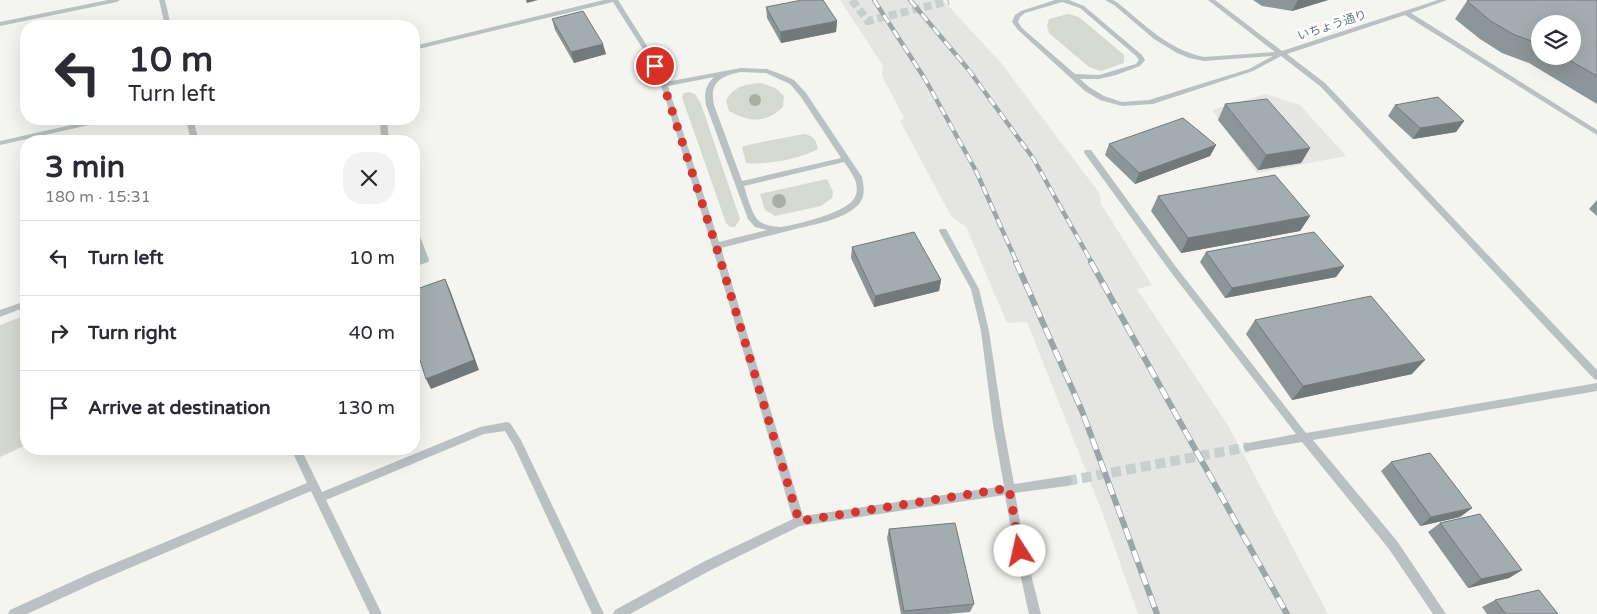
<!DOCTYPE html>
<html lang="en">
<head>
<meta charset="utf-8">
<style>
	body { margin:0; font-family:"Varela Round","Noto Sans JP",sans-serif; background:#f2f2f3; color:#2b2b33; height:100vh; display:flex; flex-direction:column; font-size:19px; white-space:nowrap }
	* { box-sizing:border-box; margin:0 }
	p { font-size:16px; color:#7c7c81 }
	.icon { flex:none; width:28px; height:28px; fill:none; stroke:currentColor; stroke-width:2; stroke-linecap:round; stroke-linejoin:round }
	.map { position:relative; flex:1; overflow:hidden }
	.sheet { position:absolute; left:20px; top:135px; width:400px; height:320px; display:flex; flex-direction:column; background:#fff; border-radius:20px; box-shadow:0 5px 20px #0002 }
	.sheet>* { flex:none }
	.banner { position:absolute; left:20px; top:20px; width:400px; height:105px; border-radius:20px; box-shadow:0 5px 20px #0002; background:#fff; color:#2b2b33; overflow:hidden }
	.buttons { position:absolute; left:1531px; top:15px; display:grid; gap:10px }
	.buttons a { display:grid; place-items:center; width:50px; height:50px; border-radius:50%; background:#fff; box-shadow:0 5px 20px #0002; font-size:25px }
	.pin { position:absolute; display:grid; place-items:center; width:42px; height:42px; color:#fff; margin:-21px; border:2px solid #fff; border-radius:50%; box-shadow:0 1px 5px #0007 }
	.me { position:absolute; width:55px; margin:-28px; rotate:350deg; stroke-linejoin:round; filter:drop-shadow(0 0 4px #0008) }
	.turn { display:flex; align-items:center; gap:18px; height:105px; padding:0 25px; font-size:22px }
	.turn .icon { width:65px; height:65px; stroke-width:2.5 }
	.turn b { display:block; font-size:35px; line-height:42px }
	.round { display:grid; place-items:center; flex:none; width:52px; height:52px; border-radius:20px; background:#f2f2f3 }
	.head { display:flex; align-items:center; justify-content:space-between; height:85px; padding:0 25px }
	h1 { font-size:30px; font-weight:700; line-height:38px }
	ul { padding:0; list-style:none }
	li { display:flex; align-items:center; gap:15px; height:75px; padding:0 25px; border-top:1px solid #e1e1e2 }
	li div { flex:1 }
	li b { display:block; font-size:19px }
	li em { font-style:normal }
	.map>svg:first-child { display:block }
	.built { fill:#e5e5e4 }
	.green { fill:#d5d9d0 }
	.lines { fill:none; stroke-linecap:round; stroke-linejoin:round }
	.minor-tunnel-far1 { stroke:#c9cfcf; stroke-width:8; stroke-dasharray:8 4; stroke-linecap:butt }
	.minor-tunnel { stroke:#c9cfcf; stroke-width:10; stroke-dasharray:10 5; stroke-linecap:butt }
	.minor { fill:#bbc0c2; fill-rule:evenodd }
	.rail-far1-casing { stroke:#9da5a8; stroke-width:4.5 }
	.rail-casing { stroke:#9da5a8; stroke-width:6 }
	.rail-far1 { stroke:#fff; stroke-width:3; stroke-dasharray:9; stroke-linecap:butt }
	.rail { stroke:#fff; stroke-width:4.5; stroke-dasharray:12; stroke-linecap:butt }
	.tree { fill:#a9afa3 }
	.wall { fill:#8c9597; fill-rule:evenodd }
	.shaded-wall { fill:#72797b }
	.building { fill:#a3adb0; stroke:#72797b }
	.route { stroke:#d7342e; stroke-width:9; stroke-dasharray:0 16.2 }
	.labels { text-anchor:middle; stroke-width:5; stroke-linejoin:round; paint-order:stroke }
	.far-street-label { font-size:12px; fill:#657980; stroke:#fff }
</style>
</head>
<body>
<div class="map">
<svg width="1597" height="614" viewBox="0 0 1597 614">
	<rect width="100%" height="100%" fill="#f4f4f1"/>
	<path class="built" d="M840,0h103l58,63 99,131 1,10 51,81 -15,4 92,138 99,187h-190l-37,-105 -74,-187 -20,1 -41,-96 -15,-11 -51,-95 4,-3 -22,-42 1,-10z
		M1266,94l34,11 46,51 -89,17 -45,-63z"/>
	<path class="green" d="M1068,14l11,3 45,38v8l-23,8 -12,-4 -40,-34 -2,-8 2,-6z
		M761,83l14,5 9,8 -1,11c-17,16 -33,16 -54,4l-3,-10c8,-15 19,-17 35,-18z
		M689,92l6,2 6,10 39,115 -5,8h-5l-4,-4 -42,-120 -2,-6 2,-4z
		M804,134c10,2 12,6 14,15 -18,10 -52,16 -72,14l-4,-16 10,-3z
		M827,179l6,13 -1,6 -11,8 -46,10 -10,-6 -5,-16z
		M26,315v130l-26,12v-132z"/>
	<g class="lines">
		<path class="minor-tunnel-far1" d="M852,0l16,21 81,-20"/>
		<path class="minor-tunnel" d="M1067,481l181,-34"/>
		<path class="minor" d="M108,0h12l-3,2 -117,24v-4z
			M159,0h6l6,26h-6z
			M604,0h14l36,57 12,25 75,-14 26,1 16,6 11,5 12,13 56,84c2,11 4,20 -5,29 -14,14 -46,19 -65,24 -24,6 -47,12 -71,18l82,268 201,-30 -11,-62 -12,-93 -10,-42 -32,-58 1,-2h6l33,60 10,42 14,93 11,60 53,-8 4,2 1,3 -1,3 -4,2 -52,7 10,58 16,63h-12l-14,-63 -10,-56 -205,31 -89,44 -81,44h-17l2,-4 88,-48 90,-43 -81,-273 -51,-161 -13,-28 -35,-55 -199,48v-4zM741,72l25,1 24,11 11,13 40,61 -99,23 -28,-76c-5,-23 7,-29 27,-33zM714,77c-9,9 -10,17 -8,28l42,114 7,8 12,3 -48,12 -51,-156zM844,162c7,10 17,22 11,35 -6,15 -59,28 -74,30 -6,0 -18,-2 -22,-6 -7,-6 -12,-26 -15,-35z
			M1055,0h14l15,6 58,49 3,5 -5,6 -24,9 -17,4h-19l9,8 15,9 18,6 27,-2 100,-31 24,-13 -69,5 -15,-3 -12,-5 -23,-14 -40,-34 -9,-5h8l5,3c27,22 51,47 86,54l71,-5 -67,-52h7l67,51 156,-51h9l-36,13 186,117v5l-192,-120 -118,39 38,29 272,287v10l-3,-1 -273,-292 -40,-31 -28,15 -100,33 -31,2 -22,-6 -15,-9 -67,-61 -6,-8 3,-7 6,-4zM1062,2l18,6 56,48 3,4 -3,4 -37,11 -24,-1 -53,-46 -4,-6 2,-5 5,-4z
			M98,119h13l-4,2 -107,24v-4z
			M186,119h7l6,22h-8z
			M380,119h7l2,22h-8z
			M1085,150h6l85,117 130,166 291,-50v8l-284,49 84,101 49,73h-13l-44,-65 -87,-107 -54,9 -3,-1 -2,-3 2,-3 3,-1 48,-9 -126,-163 -85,-117 -1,-2z
			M414,228l4,3 11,29 -1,2 -14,5v-6l6,-3 -6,-17z
			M26,301v6l-26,10v-7z
			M507,422l3,1 11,17 83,174h-12l-78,-168 -9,-15 -21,3 -158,66 56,114h-12l-59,-123 -212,90 -72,33h-19l2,-4 81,-37 216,-90 -16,-34h10l21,43 158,-65z"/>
		<defs>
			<path id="rail-far1" d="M874,0l51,79 51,92 41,92
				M910,0l58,69 65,89 59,105"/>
			<path id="rail" d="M1016,262l66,149 75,203
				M1091,262l196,352"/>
		</defs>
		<use href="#rail-far1" class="rail-far1-casing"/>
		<use href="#rail" class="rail-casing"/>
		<use href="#rail-far1" class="rail-far1"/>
		<use href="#rail" class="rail"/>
	</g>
	<g class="tree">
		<circle cx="755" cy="100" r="6"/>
		<circle cx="779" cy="201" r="7"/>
	</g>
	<path class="wall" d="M1253,0h75l-36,11 -30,-5z
		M1597,0v104l-68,-41 -27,-10 -22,-14 -25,-20 12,-18zM1540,24l32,32h-32z
		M766,7l71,14 -1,11 -55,11 -14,-25z
		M552,19l54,35 -32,9 -19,-33z
		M1225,104l85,44 -9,15 -43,7 -40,-50z
		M1395,105l69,16 -8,11 -43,7 -25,-23z
		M1109,144l107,1 -6,11 -75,28 -30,-29z
		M1158,196l152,20 -10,15 -119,22 -30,-42z
		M1597,200v16l-8,-7z
		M852,247l89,33 -2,11 -65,16 -23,-49z
		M1206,252l138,14 -8,11 -111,21 -25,-36z
		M1255,320l157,54 -120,26 -46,-66z
		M1391,462l81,46 -12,9 -40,9 -39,-55z
		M1440,523l82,47 -13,8 -41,10 -40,-56z
		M889,529l85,75 -4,8 -23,2h-46l-14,-76z
		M1495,600l63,14h-71l-5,-7z"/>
	<path class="shaded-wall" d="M526,0h12l-11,3z
		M1298,0h30l-36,11z
		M837,21l-1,11 -55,11 -1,-11z
		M603,44l3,10 -32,9 -3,-11z
		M1464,121l-8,11 -43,7 7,-11z
		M1216,145l-6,11 -75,28 4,-11z
		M1310,148l-9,15 -43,7 8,-15z
		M1310,216l-10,15 -119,22 7,-15z
		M1344,266l-8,11 -111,21 7,-10z
		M445,279l5,11 29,80 -48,19 -5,-10z
		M941,280l-2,11 -65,16 1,-11z
		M1425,360l-13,14 -120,26 11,-14z
		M414,383l2,9 -2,1z
		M1472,508l-12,9 -40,9 11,-9z
		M1522,570l-13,8 -41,10 13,-9z"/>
	<path class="building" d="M802,0h21l14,21 -57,11 -14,-25z
		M1469,0h128v76l-35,-20h10v-32h-32v20l-25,-9 -23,-13 -25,-21z
		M583,11l20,33 -32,8 -19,-33z
		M1438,97l26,24 -44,7 -25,-23z
		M1267,99l43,49 -44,7 -41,-51z
		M1183,118l33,27 -77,28 -30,-29z
		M1275,175l35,41 -122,22 -30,-42z
		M914,232l27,48 -66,16 -23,-49z
		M1314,232l30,34 -112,22 -26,-36z
		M445,279l29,81 -48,19 -12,-38v-51z
		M1371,296l54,64 -122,26 -48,-66z
		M1430,453l42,55 -41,9 -40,-55z
		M1480,514l42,56 -41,9 -41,-56z
		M955,523l19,81 -70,7 -15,-82z
		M1539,590l19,24h-52l-11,-14z"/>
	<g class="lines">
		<path class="route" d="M655,66l9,20 52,160 83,275 210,-33 11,63"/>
	</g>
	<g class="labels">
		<g class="far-street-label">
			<text transform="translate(1332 25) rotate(-18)" y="4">いちょう通り</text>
		</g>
	</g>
</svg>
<div class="buttons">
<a><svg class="icon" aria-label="layers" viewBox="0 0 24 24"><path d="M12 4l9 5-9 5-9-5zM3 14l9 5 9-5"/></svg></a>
</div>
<div class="pin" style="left:655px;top:66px;background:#d93025"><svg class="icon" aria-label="arrive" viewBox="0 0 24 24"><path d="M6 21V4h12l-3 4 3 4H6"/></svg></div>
<svg class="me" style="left:1020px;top:551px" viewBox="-20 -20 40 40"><circle r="19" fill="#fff"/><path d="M0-13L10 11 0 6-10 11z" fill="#d7342e"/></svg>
<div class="banner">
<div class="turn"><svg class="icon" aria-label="left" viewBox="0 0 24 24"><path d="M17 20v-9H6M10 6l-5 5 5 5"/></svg><div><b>10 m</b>Turn left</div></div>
</div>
<section class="sheet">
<div class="head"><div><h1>3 min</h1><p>180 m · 15:31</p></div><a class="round"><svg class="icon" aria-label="close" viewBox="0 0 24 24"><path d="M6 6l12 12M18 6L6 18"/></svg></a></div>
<ul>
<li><svg class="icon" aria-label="left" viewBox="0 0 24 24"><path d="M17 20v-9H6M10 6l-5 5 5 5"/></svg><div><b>Turn left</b></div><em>10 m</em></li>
<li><svg class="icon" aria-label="right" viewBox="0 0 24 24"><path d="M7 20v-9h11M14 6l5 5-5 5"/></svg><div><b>Turn right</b></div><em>40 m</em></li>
<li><svg class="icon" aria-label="arrive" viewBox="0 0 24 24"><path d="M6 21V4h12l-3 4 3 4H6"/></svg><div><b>Arrive at destination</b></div><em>130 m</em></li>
</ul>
</section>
</div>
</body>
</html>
